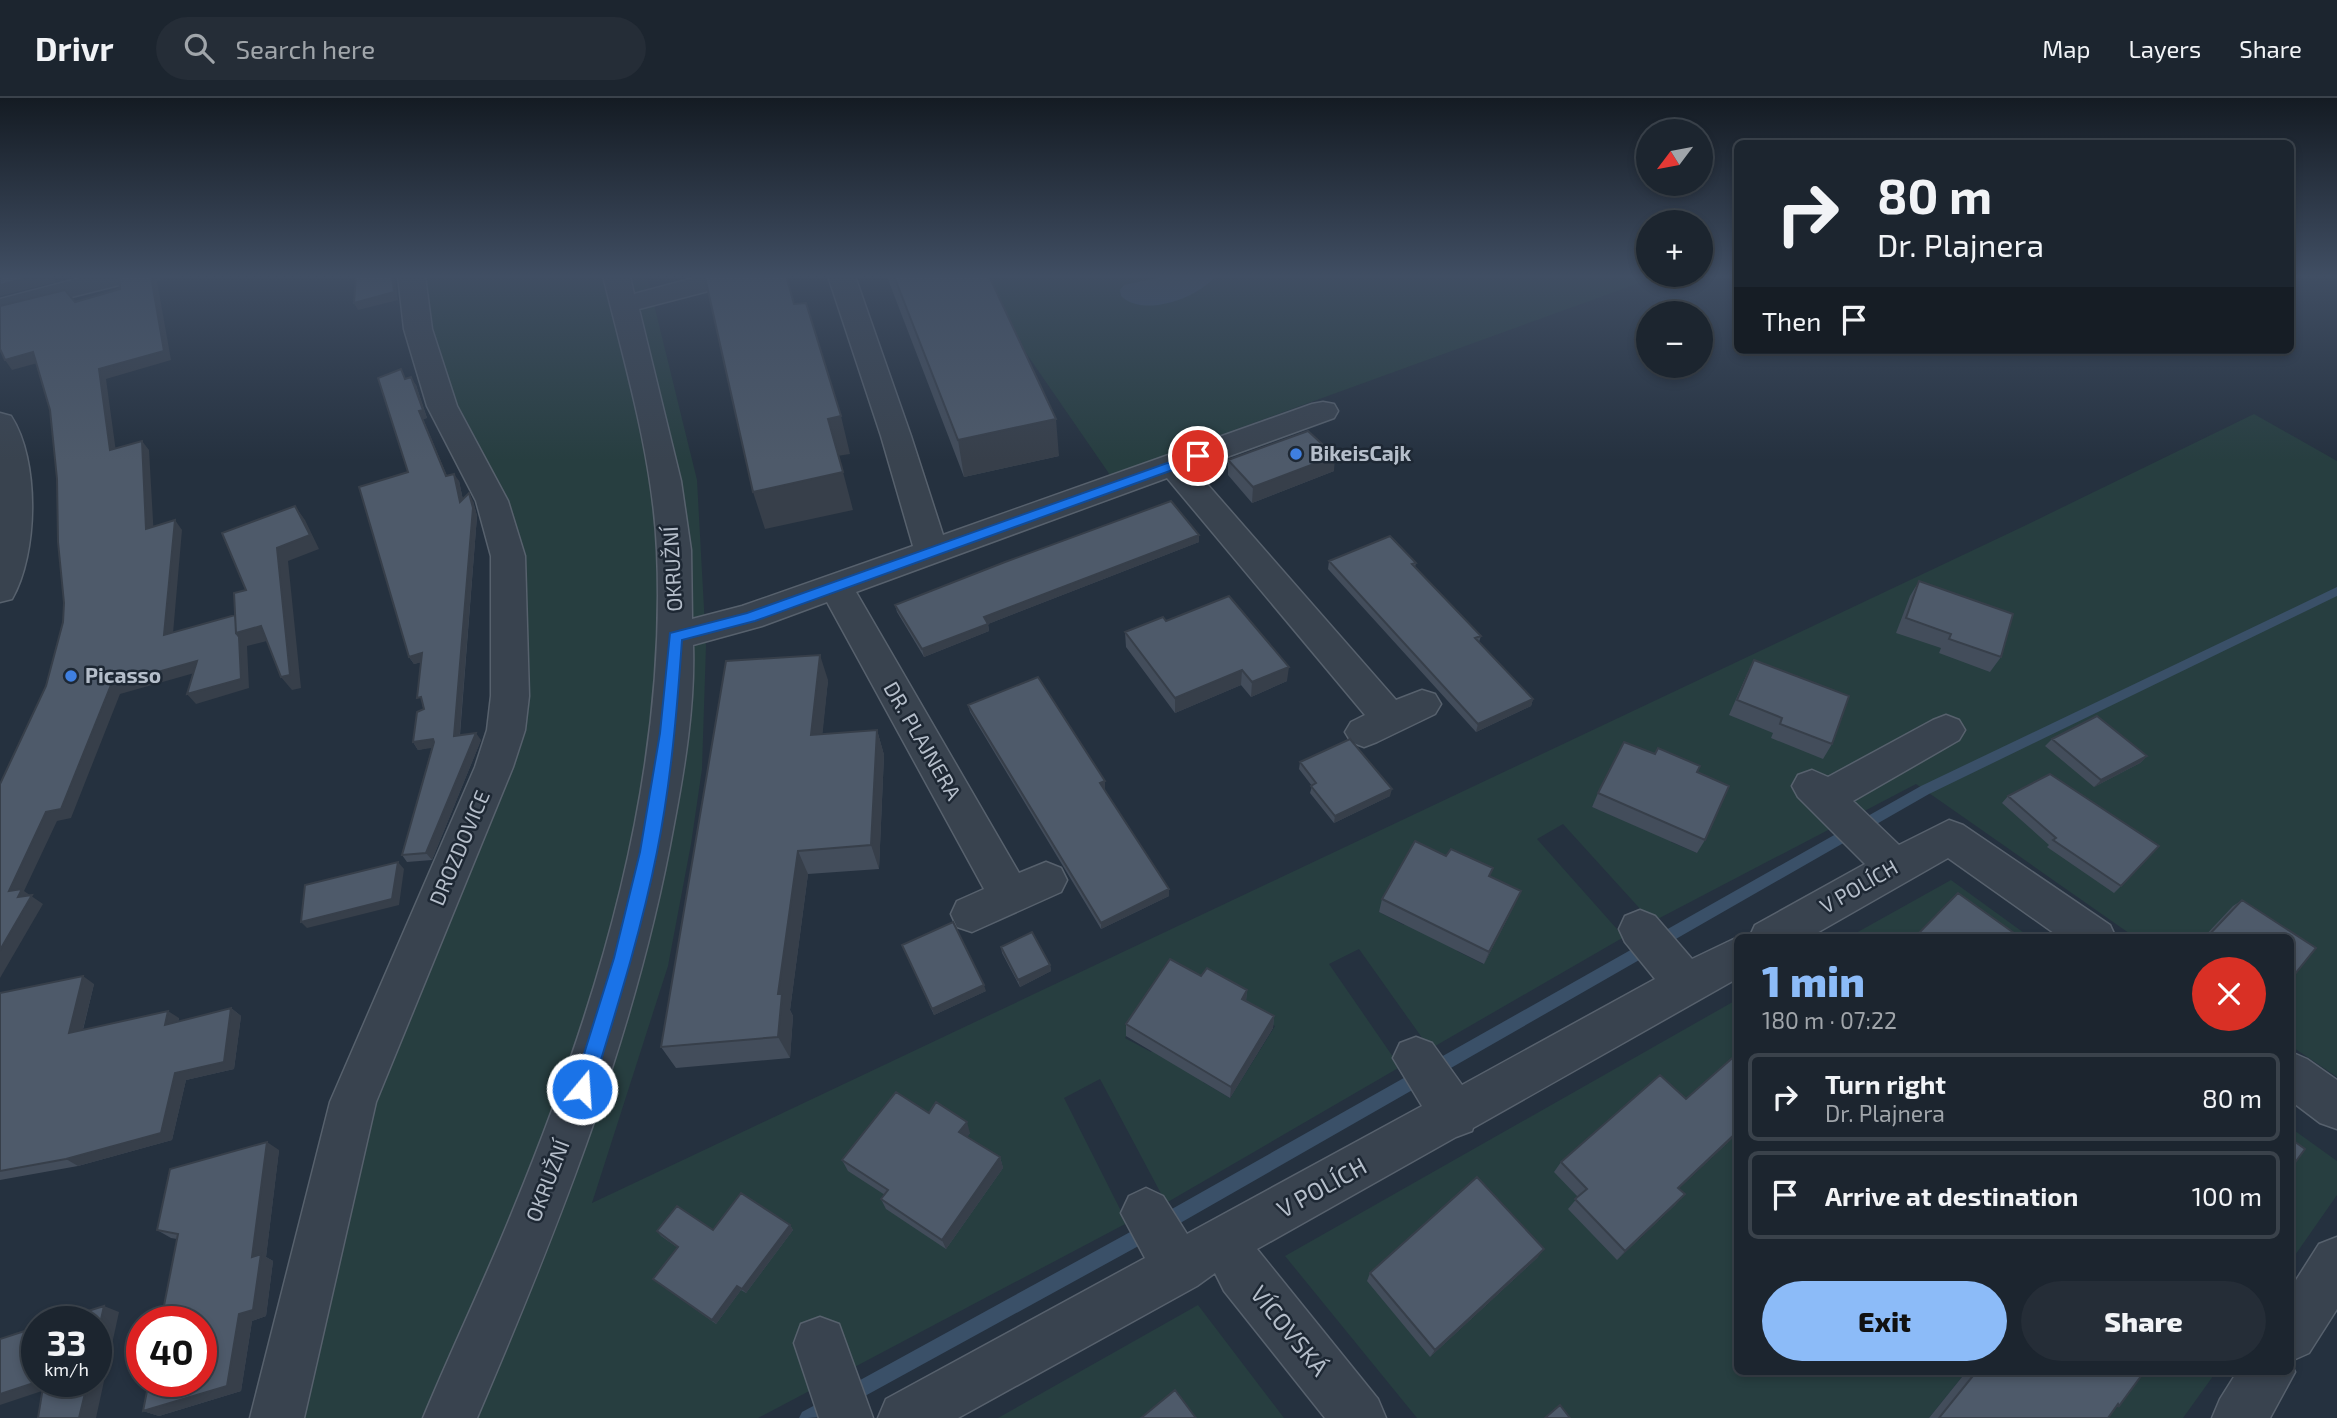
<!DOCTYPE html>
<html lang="en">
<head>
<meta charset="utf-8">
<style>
	body { margin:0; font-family:"Exo 2",sans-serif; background:#252d37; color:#f1f3f6; height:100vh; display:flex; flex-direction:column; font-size:26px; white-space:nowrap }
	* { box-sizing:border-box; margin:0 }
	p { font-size:23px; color:#a0a5aa }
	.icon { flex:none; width:38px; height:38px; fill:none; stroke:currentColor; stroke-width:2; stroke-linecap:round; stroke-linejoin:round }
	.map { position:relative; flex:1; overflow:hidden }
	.details { position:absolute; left:1734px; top:836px; width:560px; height:441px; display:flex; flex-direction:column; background:#1c252f; border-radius:10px; box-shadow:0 4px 10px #0003,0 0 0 2px #3a424b }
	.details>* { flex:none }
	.guide { position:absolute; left:1734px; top:42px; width:560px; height:214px; border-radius:10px; box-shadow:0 4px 10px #0003,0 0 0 2px #3a424b; background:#1c252f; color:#f1f3f6; overflow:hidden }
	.needle { width:46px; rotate:238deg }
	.controls { position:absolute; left:1636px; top:21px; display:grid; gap:14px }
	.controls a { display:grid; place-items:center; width:77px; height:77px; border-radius:50%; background:#1c252f; box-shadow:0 4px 10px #0003,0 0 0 2px #3a424b; font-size:35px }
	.speed { position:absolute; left:21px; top:1208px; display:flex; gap:14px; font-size:35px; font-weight:700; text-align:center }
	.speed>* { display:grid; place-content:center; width:91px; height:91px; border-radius:50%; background:#1c252f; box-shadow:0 4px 10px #0003,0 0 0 2px #3a424b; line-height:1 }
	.speed small { font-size:18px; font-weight:400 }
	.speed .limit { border:10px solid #d22; background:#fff; color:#111 }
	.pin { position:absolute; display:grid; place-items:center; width:60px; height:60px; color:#fff; margin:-30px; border:4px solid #fff; border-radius:50%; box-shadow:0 2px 7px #0007 }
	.me { position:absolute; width:77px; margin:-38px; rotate:18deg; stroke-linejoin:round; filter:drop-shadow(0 0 5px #0008) }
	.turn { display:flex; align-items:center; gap:24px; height:147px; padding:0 28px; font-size:32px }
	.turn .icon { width:91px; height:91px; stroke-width:2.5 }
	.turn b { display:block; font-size:49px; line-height:60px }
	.then { display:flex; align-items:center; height:66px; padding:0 28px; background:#0003; gap:14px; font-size:26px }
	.round { display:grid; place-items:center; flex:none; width:74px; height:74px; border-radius:37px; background:#252d37 }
	.headline { display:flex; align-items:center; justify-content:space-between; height:119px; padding:0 28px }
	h1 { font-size:42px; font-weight:800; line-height:52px; color:#8cbbf8 }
	.cta { display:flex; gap:14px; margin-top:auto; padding:14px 28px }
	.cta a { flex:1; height:80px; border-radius:42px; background:#8cbbf8; color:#111; font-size:28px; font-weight:800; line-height:80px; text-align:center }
	.cta a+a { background:#252d37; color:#f1f3f6 }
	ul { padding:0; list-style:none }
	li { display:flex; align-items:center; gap:21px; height:88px; margin:0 14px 10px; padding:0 14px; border:4px solid #3a424b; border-radius:10px }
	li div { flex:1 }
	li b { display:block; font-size:26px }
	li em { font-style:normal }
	header { display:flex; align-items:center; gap:42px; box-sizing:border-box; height:98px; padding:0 35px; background:#1c252f; border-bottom:2px solid #3a424b }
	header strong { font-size:33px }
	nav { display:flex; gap:38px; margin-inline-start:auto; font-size:24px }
	.search { width:490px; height:63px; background:#252d37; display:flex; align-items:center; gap:18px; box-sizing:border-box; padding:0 24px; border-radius:38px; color:#a0a5aa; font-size:26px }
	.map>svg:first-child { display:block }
	.green { fill:#273e40; fill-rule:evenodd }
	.water { fill:#3a5068 }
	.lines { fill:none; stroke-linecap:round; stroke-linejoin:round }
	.stream { fill:#3a5068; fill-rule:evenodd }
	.minor-casing { stroke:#57616d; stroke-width:3 }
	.minor { fill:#39434f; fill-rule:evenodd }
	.wall { fill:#434d5b }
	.shaded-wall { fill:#373f4a }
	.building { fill:#4e5a6a; stroke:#373f4a; stroke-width:2 }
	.route { fill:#1a73e8; stroke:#114b97; stroke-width:2 }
	.shop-dot { fill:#3f7fe0; stroke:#1e2834; stroke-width:2.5 }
	.labels { text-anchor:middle; stroke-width:5; stroke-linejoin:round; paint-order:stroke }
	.poi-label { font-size:21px; font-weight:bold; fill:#b5beca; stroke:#1e2834; text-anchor:start }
	.street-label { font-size:21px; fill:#b5beca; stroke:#1e2834 }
	.near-street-label { font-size:24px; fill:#b5beca; stroke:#1e2834 }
</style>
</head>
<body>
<header>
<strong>Drivr</strong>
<div class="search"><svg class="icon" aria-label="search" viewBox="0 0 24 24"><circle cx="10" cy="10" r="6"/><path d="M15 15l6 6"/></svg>Search here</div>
<nav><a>Map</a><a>Layers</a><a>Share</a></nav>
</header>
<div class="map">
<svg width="2337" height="1320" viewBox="0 0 2337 1320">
	<rect width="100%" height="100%" fill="#25313f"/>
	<path class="green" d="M421,178h226l50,204 9,165 -4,124 -11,75 -23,122 -76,237 1428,-675 234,-114 83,47v616l-46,-31v-108h-155l-220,-154 -264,138 -89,-98 -26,15 87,98 -194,112 -71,-100 -30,15 71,103 -234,136 -66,-124 -36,19 63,125 -369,195h-460l79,-340 146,-344v-183l-31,-74 -41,-73zM1618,658l30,13 3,-6 41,17 -3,6 31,14 -23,53 -26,-11 2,-7 -52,-23 -3,6 -26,-11zM1412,757l30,14 5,-7 40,20 -3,7 31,15 -32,60 -26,-13 3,-7 -52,-26 -4,7 -25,-13zM1170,874l31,16 8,-9 37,23 -3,7 32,17 -45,72 -27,-16 5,-8 -51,-29 -6,7 -26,-14z
		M973,178h685l-548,199z
		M1951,782l80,58h-184z
		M1738,901v373h228l-37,46h-512l-132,-162z
		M2291,1030l46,33v34l-46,66z
		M1198,1207l86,113h-89l-17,-24 -28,24h-152z
		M2130,1274h86l-33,46h-159z"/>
	<path class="water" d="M1166,178h49c-16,22 -72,42 -94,20l-1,-6 4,-5z"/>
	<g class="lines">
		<path class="stream" d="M2337,489v9l-408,198 -754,432 -321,176 -6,3 -6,-3 -3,-6 3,-6 321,-176 758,-428z
			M832,1298l6,3 3,6c-7,13 -27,13 -42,13l3,-6z"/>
		<defs>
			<path id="minor" d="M88,178h46l-3,6 -131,33v-16z
				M398,178h27l7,53 25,77 51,95 17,55 4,140 -4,34 -12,37 -137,335 -72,316h-54l80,-316 145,-335 12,-37 4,-34v-140l-15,-55 -49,-95 -23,-77z
				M603,178h27l4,18 67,-18h45l-3,6 -104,27 42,172 10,69 1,69 50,-13 171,-60 -32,-110 -53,-160h27l56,160 32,99 369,-131 11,-2 11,2 4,7 -4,7 -140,51 202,231 26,-10 13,4 6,10 -6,10 -58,28 -13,5 -13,-5 -6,-10 6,-10 14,-7 -198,-237 -311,114 163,281 27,-11 15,6 6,12 -6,12 -89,40 -15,-5 -6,-13 6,-13 27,-12 -157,-287 -65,24 -69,19c2,59 -8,121 -19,179 -37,207 -115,402 -197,594h-54c29,-70 62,-138 90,-208 86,-209 154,-432 144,-659 -4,-93 -32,-186 -54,-275z
				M0,315l11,3c29,44 27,138 1,183l-12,3z
				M1946,617l13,5 6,10 -6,10 -106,61 46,44 50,-25 14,5 147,100 6,13h-55l-113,-80 -140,80h-59l6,-13 110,-61 -67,-67 -6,-11 6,-11 14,-5 16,7 105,-57z
				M1640,812l15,6 37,43 46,-22 3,1h-3v40l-265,150 -1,3 -16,6 -199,112 121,150 8,19h-61l-101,-127 -9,-18 -18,13 -239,132h-80l8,-19 259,-141 -24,-45 8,-17 17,-8 17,8 24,38 235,-128 -29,-48 7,-15 16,-6 16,6 30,42 193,-106 -30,-37 -6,-13 6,-13z
				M2291,954l16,7 30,21v49l-17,-6 -29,-22z
				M2337,1139v72l-28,44 -18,8v-73l28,-44z
				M820,1219l19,7 34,94h-54l-25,-75 7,-19z
				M2291,1265l4,9 -25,46h-58l8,-19 17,-27h54z"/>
		</defs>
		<use href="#minor" class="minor-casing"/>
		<use href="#minor" class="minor"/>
	</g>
	<path class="wall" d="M888,178h101l70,180 -95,21 -75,-195z
		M406,281l10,6 11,33 -4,1 24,57 12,5 4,19 10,1 4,15 -17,219 21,5 -49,120 -25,2 -5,-7 30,-108 -14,3 -5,-8 11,-33 -2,-4 -1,-43 -7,2 -5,-7 -1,-185z
		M1228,362l106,11 -82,32 -24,-28z
		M1199,437v7l-211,82 1,7 -65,26 -27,-45 -2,-7z
		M1329,463l87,2 -1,4 66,69 -2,6 54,57 -2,7 -55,26 -148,-163z
		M1919,483l82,76 -11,15 -51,-19 2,-5 -45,-15 14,-37z
		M1166,523l121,60 -36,16 -10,-12 -66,28 -49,-66 -1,-15z
		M1754,562l78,84 -9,15 -52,-21 2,-5 -44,-18 18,-41z
		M828,582l-6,54 55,-4 7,25 -5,114 -71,5 -18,136 3,6 -3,42 -114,10 -15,-21z
		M968,607l137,84h-1l65,107 -68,33 -131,-217z
		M2052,641l95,17 -7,7 -46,24 -49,-41z
		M1300,664l90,34 -56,27 -24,-30 2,-7 -13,-17z
		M1598,695l107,47 -8,13 -105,-46z
		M2008,698l113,90 -7,7 -67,-46 2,-2 -47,-42z
		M1490,778l25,28 -31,60 -105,-52 3,-13z
		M2242,802l49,38h-88l30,-32z
		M902,847l84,46 -52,24z
		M1001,849l49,18 1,6 -31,16 -18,-34z
		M1201,878l46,14 -1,11 28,15 -1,12 -43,70 -104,-62v-12z
		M94,886l-11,46 96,-12 -1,4 53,-14 10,8 -7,53 -48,11 -14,60 -94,26 -78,14v-187z
		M1738,955v80l-59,55 -3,16 -59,56 -49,-51 10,-12 -24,-25 7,-10 125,-63z
		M929,1015l41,20 -3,4 33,20 3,11 -57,81 -60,-40 -5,-10 4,-4 -37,-24 -6,-11z
		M279,1052l-13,107 7,4 -7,55 -14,5 -11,70 -82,25 -16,-5 34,-172 -6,-1 -14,-8z
		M790,1127l3,5 -47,63 -5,-3 -25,34 -63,-45 25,-31 -17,-12 -4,-5 56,-1z
		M1538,1159l-108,100 -63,-76 3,-8z
		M1966,1274h178l-25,34 -3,1 -8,11h-179z"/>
	<path class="shaded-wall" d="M34,178h17l5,6 -56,14v-11z
		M151,178h25l-19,5 14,79 -65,19 11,80 -7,-9 -11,-81z
		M392,178h3l3,24 -40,10 -4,-7z
		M33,254l8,10 -29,8 -7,-10z
		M411,279l5,8 11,33 -4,1 27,65 -4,-8 -27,-65z
		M841,318l9,38 -13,2 -9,-37z
		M1056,321l3,37 -95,21 -6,-37z
		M142,343l7,9 5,88 -8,-9z
		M1335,358l-1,15 -82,32 1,-16z
		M843,374l10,38 -88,19 -12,-37z
		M454,376l5,7 6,29 -5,-8z
		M469,395l4,8 4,15 -18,227 -5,-7z
		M295,408l10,14 14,29 -31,12 13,127 -9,2 -11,-13 -4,-129z
		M175,422l7,10 -10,115 -8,-10z
		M1199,437v7l-211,82 1,7 -65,26 -2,-8 62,-32z
		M261,528l10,14 -24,6 2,42 -53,16 -9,-10 49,-61z
		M422,555l5,8 -13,3 -5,-7z
		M820,557l8,25 -8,79 -9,-24z
		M197,563l8,9 -85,24 -49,124 -14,3 -33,70 19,13 -43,74v-28l9,-59 37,-79 65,-127z
		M1289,569l-2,14 -36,16 1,-15z
		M1242,572l-1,15 -66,28v-15z
		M1533,601l-2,7 -55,26 2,-8z
		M877,632l7,25 -5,114 -8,-24z
		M476,635l5,7 -49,120 -6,-7z
		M433,641l5,8 -20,3 -5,-8z
		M2147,658l-7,7 -46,24 7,-7z
		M1105,683v8l-5,2v-8z
		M1392,691l-2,7 -56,27 1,-7z
		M798,753l10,23 -18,136 3,6 -3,42 -12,-21v-43z
		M398,764l6,7 -5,36 -92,23 -6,-6z
		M1169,791v7l-68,33v-6z
		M1521,793l-6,13 -31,60 5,-12z
		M1050,867l1,6 -31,16 -2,-7z
		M83,878l11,8 -14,57 -11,-8z
		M984,887l2,6 -52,24 -2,-6z
		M1247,892l-1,12 -4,-3z
		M231,910l10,8 -7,53 -48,11 -14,60 -94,26 -12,-7 109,-86z
		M168,913l11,7 -4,14 -10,-7z
		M1274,918l-1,12 -43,70 1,-11z
		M967,1024l3,11 -7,10 -4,-11z
		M1738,1033v2l-69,65 9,-10z
		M267,1044l12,8 -13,107 7,4 -7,55 -14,5 -11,70 -82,25 -16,-5 96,-97 13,-57z
		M1000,1059l3,11 -57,81 -4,-9z
		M1685,1096l-9,10 -59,56 8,-9z
		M790,1127l3,5 -47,63 -4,-4z
		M1544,1151l-6,8 -108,100 5,-7z
		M737,1188l4,4 -25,34 -4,-4z
		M104,1208l15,6 -23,106h-17l9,-37h8v-39z
		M40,1283h7l13,4 -60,20v-11z"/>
	<path class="building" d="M0,178h34l-34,9z
		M120,178h31l13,75 -65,18 11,81 32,-9 4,88 29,-9 -11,115 71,-20 1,18 3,4 2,42 -54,15 10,-33 -86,24 -50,124 -15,3 -37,79 13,-2 -4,8 14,-2 -32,55v-166l46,-98 17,-64 1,-19 -6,-61 -1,-63 -7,-69 -17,-58 -28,8 -5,-11v-43l65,-16 10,12 45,-13 -1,-12z
		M356,178h36l2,16 -40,11z
		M711,178h75l8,28 12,-1 35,113 -13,3 15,53 -90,20 -48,-215z
		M894,178h95l67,143 -98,21z
		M401,271l4,10 6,-2 12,33 -4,1 27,65 8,-2 6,28 9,-9 4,15 -19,228 22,-3 -50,120 -24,2 32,-113 -1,-3 -20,3 4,-30 7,-3 -3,-12 -4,1 5,-45 -13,4 -50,-170 49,-15 -30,-94z
		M1308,333l27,25 -82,31 -25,-27z
		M1171,403l28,34 -215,82 4,7 -66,25 -27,-44 110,-43z
		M295,408l15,29 -33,13 13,127 -9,2 -20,-51 -25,7 -2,-40 12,-3 -24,-57z
		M1390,438l26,27 -4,1 69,72 -6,2 58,61 -55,25 -149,-163z
		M1919,483l94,33 -12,43 -52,-18 2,-5 -45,-16z
		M1229,498l60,71 -37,15 -10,-12 -67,28 -50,-66 38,-15 3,4z
		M820,557l-9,80 66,-5 -6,115 -73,6 -20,143h4l-4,43 -117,10 65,-386z
		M1754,562l95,36 -17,48 -52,-20 2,-6 -45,-18z
		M1038,579l67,104 -5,2 69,106 -68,34 -133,-218z
		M2097,618l50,40 -46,24 -49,-41z
		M1350,641l42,50 -57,27 -24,-30 5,-3 -16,-21z
		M1624,644l31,12 3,-6 42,18 -3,6 32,14 -24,54 -107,-47z
		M2050,676l109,72 -38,40 -68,-46 3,-2 -48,-42z
		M1415,743l31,15 5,-7 42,19 -4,8 32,15 -32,61 -107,-53z
		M398,764l-6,37 -91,23 4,-37z
		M1958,795l63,45h-107z
		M2242,802l74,48 -25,31v-41h-85z
		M953,824l31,63 -52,24 -30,-64z
		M1032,834l18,33 -32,15 -17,-33z
		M1170,861l31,17 6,-8 40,22 -5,9 32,17 -43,71 -105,-63z
		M83,878l-14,57 99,-22 -3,14 66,-17 -7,54 -49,11 -14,60 -95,26 -66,12v-178z
		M1738,955v78l-60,57 7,6 -60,57 -50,-52 12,-10 -26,-27 99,-87 26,24z
		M896,994l33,21 7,-11 31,20 -8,10 41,25 -58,83 -61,-41 7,-9 -46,-30z
		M2291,1041l14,10 -14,19z
		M267,1044l-15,115 9,-3 -8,56 -14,4 -12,72 -84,25 6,-30h52v-60h-40l17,-87 -21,-4 13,-61z
		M1477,1079l67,72 -109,101 -65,-77z
		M741,1095l49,32 -48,64 -5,-3 -25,34 -59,-41 25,-32 -21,-16 20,-25 36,24z
		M104,1208l-8,36v-21h-40z
		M37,1229v54h3l-40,13v-55z
		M1976,1274h168l-25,34 -1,-2 -10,14h-169z
		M44,1283h44l-9,37h-41z
		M1175,1292l21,28h-55z
		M1560,1307l10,13h-25z"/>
	<linearGradient id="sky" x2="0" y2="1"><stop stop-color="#141b23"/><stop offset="0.49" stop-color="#404e63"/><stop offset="1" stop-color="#404e63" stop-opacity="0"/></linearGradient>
	<rect width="2337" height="363" fill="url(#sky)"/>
	<path class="route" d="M1198,354l5,1v6l-448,162 -73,19c-5,71 -11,142 -25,212 -16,81 -41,159 -65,237l-3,6 -7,3 -7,-3 -2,-6 41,-131 26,-106 20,-119 10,-100 77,-20z"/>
	<g class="shop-dot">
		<circle cx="1296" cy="356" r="7"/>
		<circle cx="71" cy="578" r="7"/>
	</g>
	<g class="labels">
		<g class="poi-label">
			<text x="1310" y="363">BikeisCajk</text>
			<text x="85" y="585">Picasso</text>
		</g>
		<g class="street-label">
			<text transform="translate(673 471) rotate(-93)" y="7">OKRUŽNÍ</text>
			<text transform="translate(922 643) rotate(60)" y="7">DR. PLAJNERA</text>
			<text transform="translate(460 750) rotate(-67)" y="7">DROZDOVICE</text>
			<text transform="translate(1859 789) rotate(-30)" y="7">V POLÍCH</text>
			<text transform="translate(548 1083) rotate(-69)" y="7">OKRUŽNÍ</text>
		</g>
		<g class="near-street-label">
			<text transform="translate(1322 1090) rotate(-29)" y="8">V POLÍCH</text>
			<text transform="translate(1289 1233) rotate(51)" y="8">VÍCOVSKÁ</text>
		</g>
	</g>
</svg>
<div class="controls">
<a><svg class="needle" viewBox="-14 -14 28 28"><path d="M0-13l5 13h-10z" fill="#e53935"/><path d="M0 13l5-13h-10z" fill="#a0a5aa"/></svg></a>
<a>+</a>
<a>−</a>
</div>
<div class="speed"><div>33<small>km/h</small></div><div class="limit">40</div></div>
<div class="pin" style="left:1198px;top:358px;background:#d93025"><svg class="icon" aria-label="arrive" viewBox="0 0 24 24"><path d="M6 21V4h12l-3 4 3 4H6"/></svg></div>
<svg class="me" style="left:582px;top:991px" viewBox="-20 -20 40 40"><circle r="17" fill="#1a73e8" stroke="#fff" stroke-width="3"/><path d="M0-11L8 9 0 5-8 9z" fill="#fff"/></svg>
<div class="guide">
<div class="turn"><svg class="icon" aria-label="right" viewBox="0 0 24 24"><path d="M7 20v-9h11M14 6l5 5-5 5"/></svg><div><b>80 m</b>Dr. Plajnera</div></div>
<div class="then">Then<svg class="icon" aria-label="arrive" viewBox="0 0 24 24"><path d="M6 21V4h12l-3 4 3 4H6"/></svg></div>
</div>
<section class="details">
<div class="headline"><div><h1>1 min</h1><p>180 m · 07:22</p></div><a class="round" style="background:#d93025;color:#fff"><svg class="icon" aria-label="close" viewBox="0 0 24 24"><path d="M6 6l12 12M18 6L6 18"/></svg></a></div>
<ul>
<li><svg class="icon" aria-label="right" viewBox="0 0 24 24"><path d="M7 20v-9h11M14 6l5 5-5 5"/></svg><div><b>Turn right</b><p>Dr. Plajnera</p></div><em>80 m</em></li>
<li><svg class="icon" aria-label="arrive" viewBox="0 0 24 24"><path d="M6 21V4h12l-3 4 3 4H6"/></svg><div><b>Arrive at destination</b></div><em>100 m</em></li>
</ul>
<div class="cta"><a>Exit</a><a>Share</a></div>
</section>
</div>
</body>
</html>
